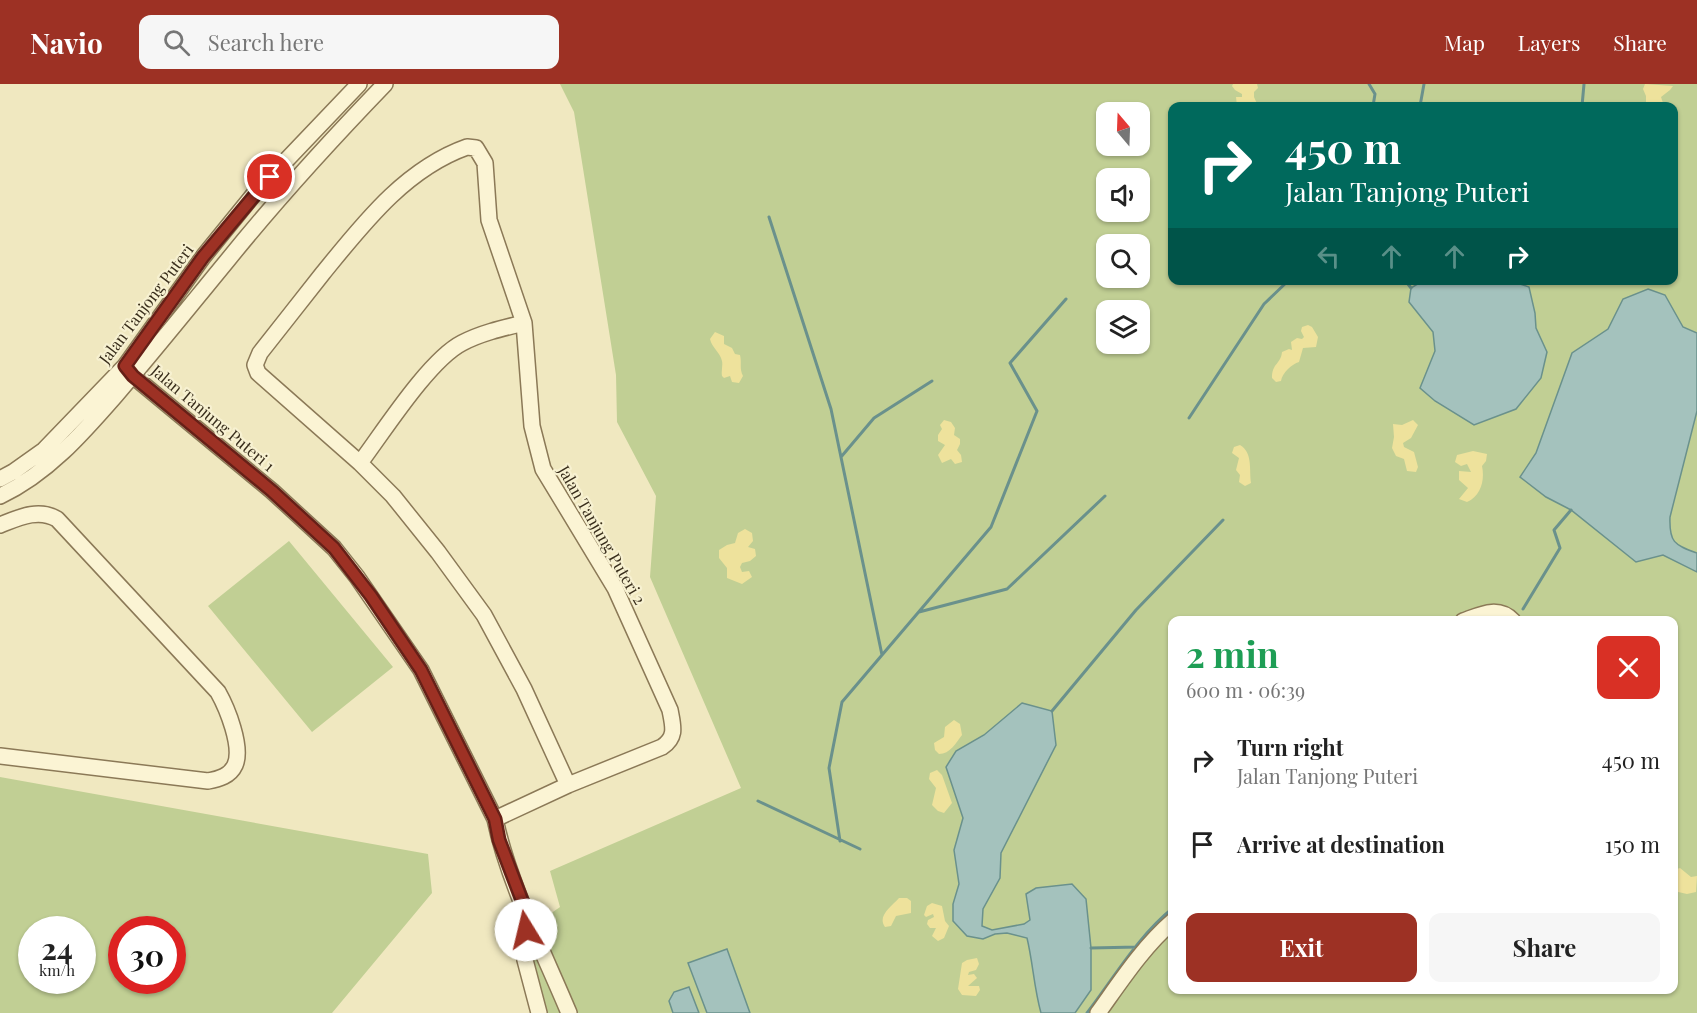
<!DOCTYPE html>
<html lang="en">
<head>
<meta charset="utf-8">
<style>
	body { margin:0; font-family:"Playfair Display",serif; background:#f6f6f6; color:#222; height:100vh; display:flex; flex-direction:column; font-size:22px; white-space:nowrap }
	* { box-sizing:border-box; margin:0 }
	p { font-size:20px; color:#767676 }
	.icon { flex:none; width:33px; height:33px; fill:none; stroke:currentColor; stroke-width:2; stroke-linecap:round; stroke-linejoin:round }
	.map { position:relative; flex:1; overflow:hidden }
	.sheet { position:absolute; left:1168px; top:532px; width:510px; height:378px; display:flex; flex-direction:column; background:#fff; border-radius:12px; box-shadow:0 2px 4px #0004 }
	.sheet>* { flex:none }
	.banner { position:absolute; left:1168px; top:18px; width:510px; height:183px; border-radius:12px; box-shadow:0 2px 4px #0004; background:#00695c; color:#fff; overflow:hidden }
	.needle { width:39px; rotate:341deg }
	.fabs { position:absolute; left:1096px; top:18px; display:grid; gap:12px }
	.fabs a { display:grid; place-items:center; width:54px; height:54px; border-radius:12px; background:#fff; box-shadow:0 2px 4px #0004; font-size:30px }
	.speed { position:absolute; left:18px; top:832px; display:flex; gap:12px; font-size:30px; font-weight:700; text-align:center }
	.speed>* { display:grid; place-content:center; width:78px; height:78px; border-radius:50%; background:#fff; box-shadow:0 2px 4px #0004; line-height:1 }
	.speed small { font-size:15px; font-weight:400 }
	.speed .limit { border:9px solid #d22; background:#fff; color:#111 }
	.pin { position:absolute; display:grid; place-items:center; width:51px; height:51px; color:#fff; margin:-26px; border:3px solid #fff; border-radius:50%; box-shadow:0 2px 6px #0007 }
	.me { position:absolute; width:66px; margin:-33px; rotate:351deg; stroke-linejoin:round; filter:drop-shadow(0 0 4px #0008) }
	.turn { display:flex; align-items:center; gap:21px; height:126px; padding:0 18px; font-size:27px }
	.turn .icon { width:78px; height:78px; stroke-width:2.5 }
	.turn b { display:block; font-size:42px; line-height:51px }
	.lanes { display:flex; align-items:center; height:57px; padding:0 18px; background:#0003; justify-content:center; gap:30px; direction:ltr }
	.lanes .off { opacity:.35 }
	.round { display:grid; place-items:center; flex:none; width:63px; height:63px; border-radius:12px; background:#f6f6f6 }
	.headline { display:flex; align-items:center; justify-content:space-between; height:102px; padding:0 18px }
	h1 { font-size:36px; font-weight:700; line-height:45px; color:#1e9e55 }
	.action { display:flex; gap:12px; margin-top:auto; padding:12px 18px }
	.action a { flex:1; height:69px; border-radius:12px; background:#9d3124; color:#fff; font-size:24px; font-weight:700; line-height:69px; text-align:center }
	.action a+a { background:#f6f6f6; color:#222 }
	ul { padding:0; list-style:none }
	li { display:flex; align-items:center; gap:18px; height:84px; padding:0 18px }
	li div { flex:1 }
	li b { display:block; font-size:22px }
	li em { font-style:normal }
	header { display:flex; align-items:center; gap:36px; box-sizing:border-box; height:84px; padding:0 30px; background:#9d3124; color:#fff }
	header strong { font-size:28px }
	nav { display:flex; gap:33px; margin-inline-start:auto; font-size:21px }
	.search { width:420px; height:54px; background:#f6f6f6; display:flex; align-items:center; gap:15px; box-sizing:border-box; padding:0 21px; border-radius:12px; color:#767676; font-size:22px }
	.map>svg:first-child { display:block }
	.green { fill:#c1cf94; fill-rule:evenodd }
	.sand { fill:#eee29c }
	.water { fill:#a4c2bd; stroke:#6a918c; stroke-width:1.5 }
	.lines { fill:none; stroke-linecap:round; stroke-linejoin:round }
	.stream { stroke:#6a918c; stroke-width:3 }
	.minor-casing { stroke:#8b7957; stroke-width:18 }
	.minor { stroke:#fbf4d4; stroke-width:15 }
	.route-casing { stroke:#662017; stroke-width:15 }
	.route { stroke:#9d3124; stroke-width:10 }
	.labels { text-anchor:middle; stroke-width:4.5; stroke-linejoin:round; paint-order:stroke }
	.street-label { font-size:16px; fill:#392e1c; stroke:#f7f1d1 }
</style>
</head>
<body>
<header>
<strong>Navio</strong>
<div class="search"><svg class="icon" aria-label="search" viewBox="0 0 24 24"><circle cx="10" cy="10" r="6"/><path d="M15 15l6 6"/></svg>Search here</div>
<nav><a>Map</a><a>Layers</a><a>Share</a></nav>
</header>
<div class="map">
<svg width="1697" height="929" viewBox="0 0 1697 929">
	<rect width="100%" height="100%" fill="#f0e8c0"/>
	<path class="green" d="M560,0h1137v929h-1158l-12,-83 33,-23 -10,-36 191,-83 -91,-211 6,-81 -39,-74 -1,-47 -42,-263zM1173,22h501v174h-501zM1107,28h33v34h-33zM1107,94h33v34h-33zM1107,160h33v34h-33zM1107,226h33v34h-33zM1173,537h501v369h-501z
		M289,457l104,126 -81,65 -104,-126z
		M0,693l428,77 4,39 -100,120h-332zM32,846h50v51h-50zM122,846h50v51h-50z"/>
	<path class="sand" d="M1233,0h24l1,4 -4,4v5l4,9h-21l-1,-9h6v-3l-7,-4 -3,-4z
		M1645,0l28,2 -3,4 -9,7 3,9h-18v-10l-3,-7z
		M1308,241l4,2 6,10 -2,10 -13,1 -4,14c-7,2 -17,11 -18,19l-5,1 -4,-4c0,-15 9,-14 10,-26l7,-3 3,1 -1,-8 6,-4 5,1 2,-2 -3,-6 1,-4z
		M715,248l9,4v8l8,4 3,6 5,1c2,8 -1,13 3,21l-4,7 -7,-1 -2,-6 -6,2 -2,-2c-1,-5 1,-10 0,-15 -2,-9 -10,-13 -12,-22z
		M944,336l7,2 4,6 -1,7 6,4v5l-3,6 4,5 1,7 -7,2 -4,-5 -9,4 -4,-8 7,-10 -7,-4v-6l4,-6 -2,-4z
		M1413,336l5,5 -7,13 -8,5 1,4 10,5 4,15 -2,5 -9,-1 -3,-12 -8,-3 -4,-8 2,-11 -1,-13 9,1z
		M1240,361c13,8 9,24 11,38l-6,3 -6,-4 1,-7 -4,-5 3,-12 -7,-5 2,-6z
		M1473,367l14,3 -1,7 -4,5c3,14 -1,30 -15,36l-8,-3 9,-11 -9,-8v-9l12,1 -4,-8 -6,2 -6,-4 2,-7z
		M745,445l7,4 1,8 -5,6 7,2 1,7 -6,5 -8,2 -2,4 2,5 7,-1 3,6 -10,7 -15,-6v-10l-8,-10v-8l8,-5 8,-2 3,-10z
		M954,636l6,4 2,11c-6,8 -12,19 -23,19l-4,-4 -1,-7 10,-6 1,-10z
		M937,686l5,5 10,28 -8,10 -6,-2 -6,-6 4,-17 -7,-9 1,-6z
		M1680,784l11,9 6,-1 -1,16 -9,2 -13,-3v-9l2,-2h-2v-10z
		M899,814h8l4,3v12l-15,3 -5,10 -6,1c-8,-11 6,-20 14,-29z
		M932,819l10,3 3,15 4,5 -5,12 -6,3 -6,-5 4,-8h-6l-3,-4 1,-4 6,-3 -1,-3 -7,3 -2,-2 3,-9z
		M977,874l2,6 -3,6 -7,2 -1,3 6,-1 3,4 -9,8h11l1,4 -4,6 -14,-1 -4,-6 4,-26 5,-3z"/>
	<path class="water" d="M1424,196l87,1 18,6 6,26 1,15 11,24 -6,26 -25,31 -42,16 -39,-24 -15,-13 15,-37 -2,-19 -24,-30 2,-14z
		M1648,205l17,6 18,32 14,6v78l-27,106c-1,25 4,28 27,36v19l-34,-17 -27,7 -65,-52 -25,-13 -26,-20 16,-24 36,-100 36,-24 15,-30z
		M1022,619l30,8 4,34 -55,108 -1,25 -17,31 -1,17 10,4 32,-6 6,-4 -4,-26 10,-6 36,-4 14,15 5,49v42l-16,23h-34c-7,-25 -8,-50 -14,-75l-20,-5 -12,1 -12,5 -16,-3 -14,-15v-17l6,-20 -5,-34 9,-32 -17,-51 10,-16 28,-16z
		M727,865l23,64h-43l-19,-50z
		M689,903l10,26h-26l-4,-12 5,-9z"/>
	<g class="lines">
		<path class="stream" d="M1369,0l6,10 -2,12
			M1420,22l4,-22
			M1582,22l2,-22
			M769,133l62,192 51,246
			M1405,196l6,8
			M1189,334l75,-114 25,-24
			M841,373l33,-39 58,-37
			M1523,525l37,-61 -6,-18 17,-20
			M919,528l88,-23 98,-93
			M1052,627l84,-101 87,-90
			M758,717l102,48
			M840,757l-11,-73 13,-66 149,-175 46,-116 -27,-48 56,-64
			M1091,864l46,-1
			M1087,929c27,-35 51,-77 86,-105"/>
		<defs>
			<path id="minor" d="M125,282l8,10 139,115 62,57 23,29 64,93 74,149c13,63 49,134 74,194
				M360,379c24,-32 69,-103 102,-120 19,-10 41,-15 62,-20
				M0,395l13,-7 31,-22 81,-84 78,-109 52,-64 104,-109
				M0,412c47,-22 82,-62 116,-101 38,-44 74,-89 111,-134 50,-62 103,-120 158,-177
				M0,441c18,-7 38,-17 57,-6l161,173c9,16 25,55 17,73 -5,11 -16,14 -27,16l-208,-25
				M1463,537c17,-6 35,-16 50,0
				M495,735l73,-34 94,-38c15,-10 11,-21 8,-37l-55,-122 -72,-119 -11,-43 -8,-103 -35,-103 -4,-57 -9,-15 -9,-1c-62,22 -104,77 -144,126 -21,27 -42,53 -63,80l-5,12 3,8 102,90 33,33 45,56 46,63 40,74 44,96
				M525,835v41l14,53
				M1098,929c23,-32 45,-66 75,-92"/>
		</defs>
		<use href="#minor" class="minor-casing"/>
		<use href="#minor" class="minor"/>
	</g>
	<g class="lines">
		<defs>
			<path id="route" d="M270,93l-67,80 -78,109 8,10 139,115 62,57 37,48 50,74 74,149 4,21 24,63 3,27"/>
		</defs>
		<use href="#route" class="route-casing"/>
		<use href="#route" class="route"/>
	</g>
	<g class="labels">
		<g class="street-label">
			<text transform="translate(146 220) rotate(-53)" y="6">Jalan Tanjong Puteri</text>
			<text transform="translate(213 334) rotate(40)" y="6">Jalan Tanjung Puteri 1</text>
			<text transform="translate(602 451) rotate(60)" y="6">Jalan Tanjung Puteri 2</text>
		</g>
	</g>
</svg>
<div class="fabs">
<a><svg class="needle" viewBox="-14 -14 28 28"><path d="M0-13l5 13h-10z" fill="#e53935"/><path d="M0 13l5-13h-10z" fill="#767676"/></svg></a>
<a><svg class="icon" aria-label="sound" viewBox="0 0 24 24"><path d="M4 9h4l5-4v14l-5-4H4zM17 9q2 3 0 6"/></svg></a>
<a><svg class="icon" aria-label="search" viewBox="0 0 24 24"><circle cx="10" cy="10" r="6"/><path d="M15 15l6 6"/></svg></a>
<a><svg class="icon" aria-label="layers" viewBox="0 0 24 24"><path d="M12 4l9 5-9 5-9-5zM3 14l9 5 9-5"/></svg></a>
</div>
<div class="speed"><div>24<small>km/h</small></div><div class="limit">30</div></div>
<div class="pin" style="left:270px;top:93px;background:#d93025"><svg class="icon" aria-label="arrive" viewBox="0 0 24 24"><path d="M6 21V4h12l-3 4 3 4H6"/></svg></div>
<svg class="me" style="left:526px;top:846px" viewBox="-20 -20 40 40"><circle r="19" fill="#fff"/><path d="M0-13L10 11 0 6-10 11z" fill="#9d3124"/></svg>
<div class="banner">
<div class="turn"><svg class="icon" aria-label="right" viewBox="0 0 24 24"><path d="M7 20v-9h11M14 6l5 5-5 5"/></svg><div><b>450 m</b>Jalan Tanjong Puteri</div></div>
<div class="lanes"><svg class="icon off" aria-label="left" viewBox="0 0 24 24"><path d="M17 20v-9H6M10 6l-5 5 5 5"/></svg><svg class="icon off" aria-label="ahead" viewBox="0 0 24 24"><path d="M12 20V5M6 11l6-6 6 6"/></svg><svg class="icon off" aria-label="ahead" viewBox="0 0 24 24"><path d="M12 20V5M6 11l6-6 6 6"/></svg><svg class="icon" aria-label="right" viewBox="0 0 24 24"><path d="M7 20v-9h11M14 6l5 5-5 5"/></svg></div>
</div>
<section class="sheet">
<div class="headline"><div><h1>2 min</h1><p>600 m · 06:39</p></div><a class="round" style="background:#d93025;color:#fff"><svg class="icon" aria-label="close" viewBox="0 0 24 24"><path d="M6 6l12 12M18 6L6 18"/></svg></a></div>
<ul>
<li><svg class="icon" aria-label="right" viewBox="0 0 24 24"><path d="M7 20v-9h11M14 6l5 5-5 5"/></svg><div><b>Turn right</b><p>Jalan Tanjong Puteri</p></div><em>450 m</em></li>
<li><svg class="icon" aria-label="arrive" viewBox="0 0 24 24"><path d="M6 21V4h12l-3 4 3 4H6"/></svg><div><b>Arrive at destination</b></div><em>150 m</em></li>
</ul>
<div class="action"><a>Exit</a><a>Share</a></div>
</section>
</div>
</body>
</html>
